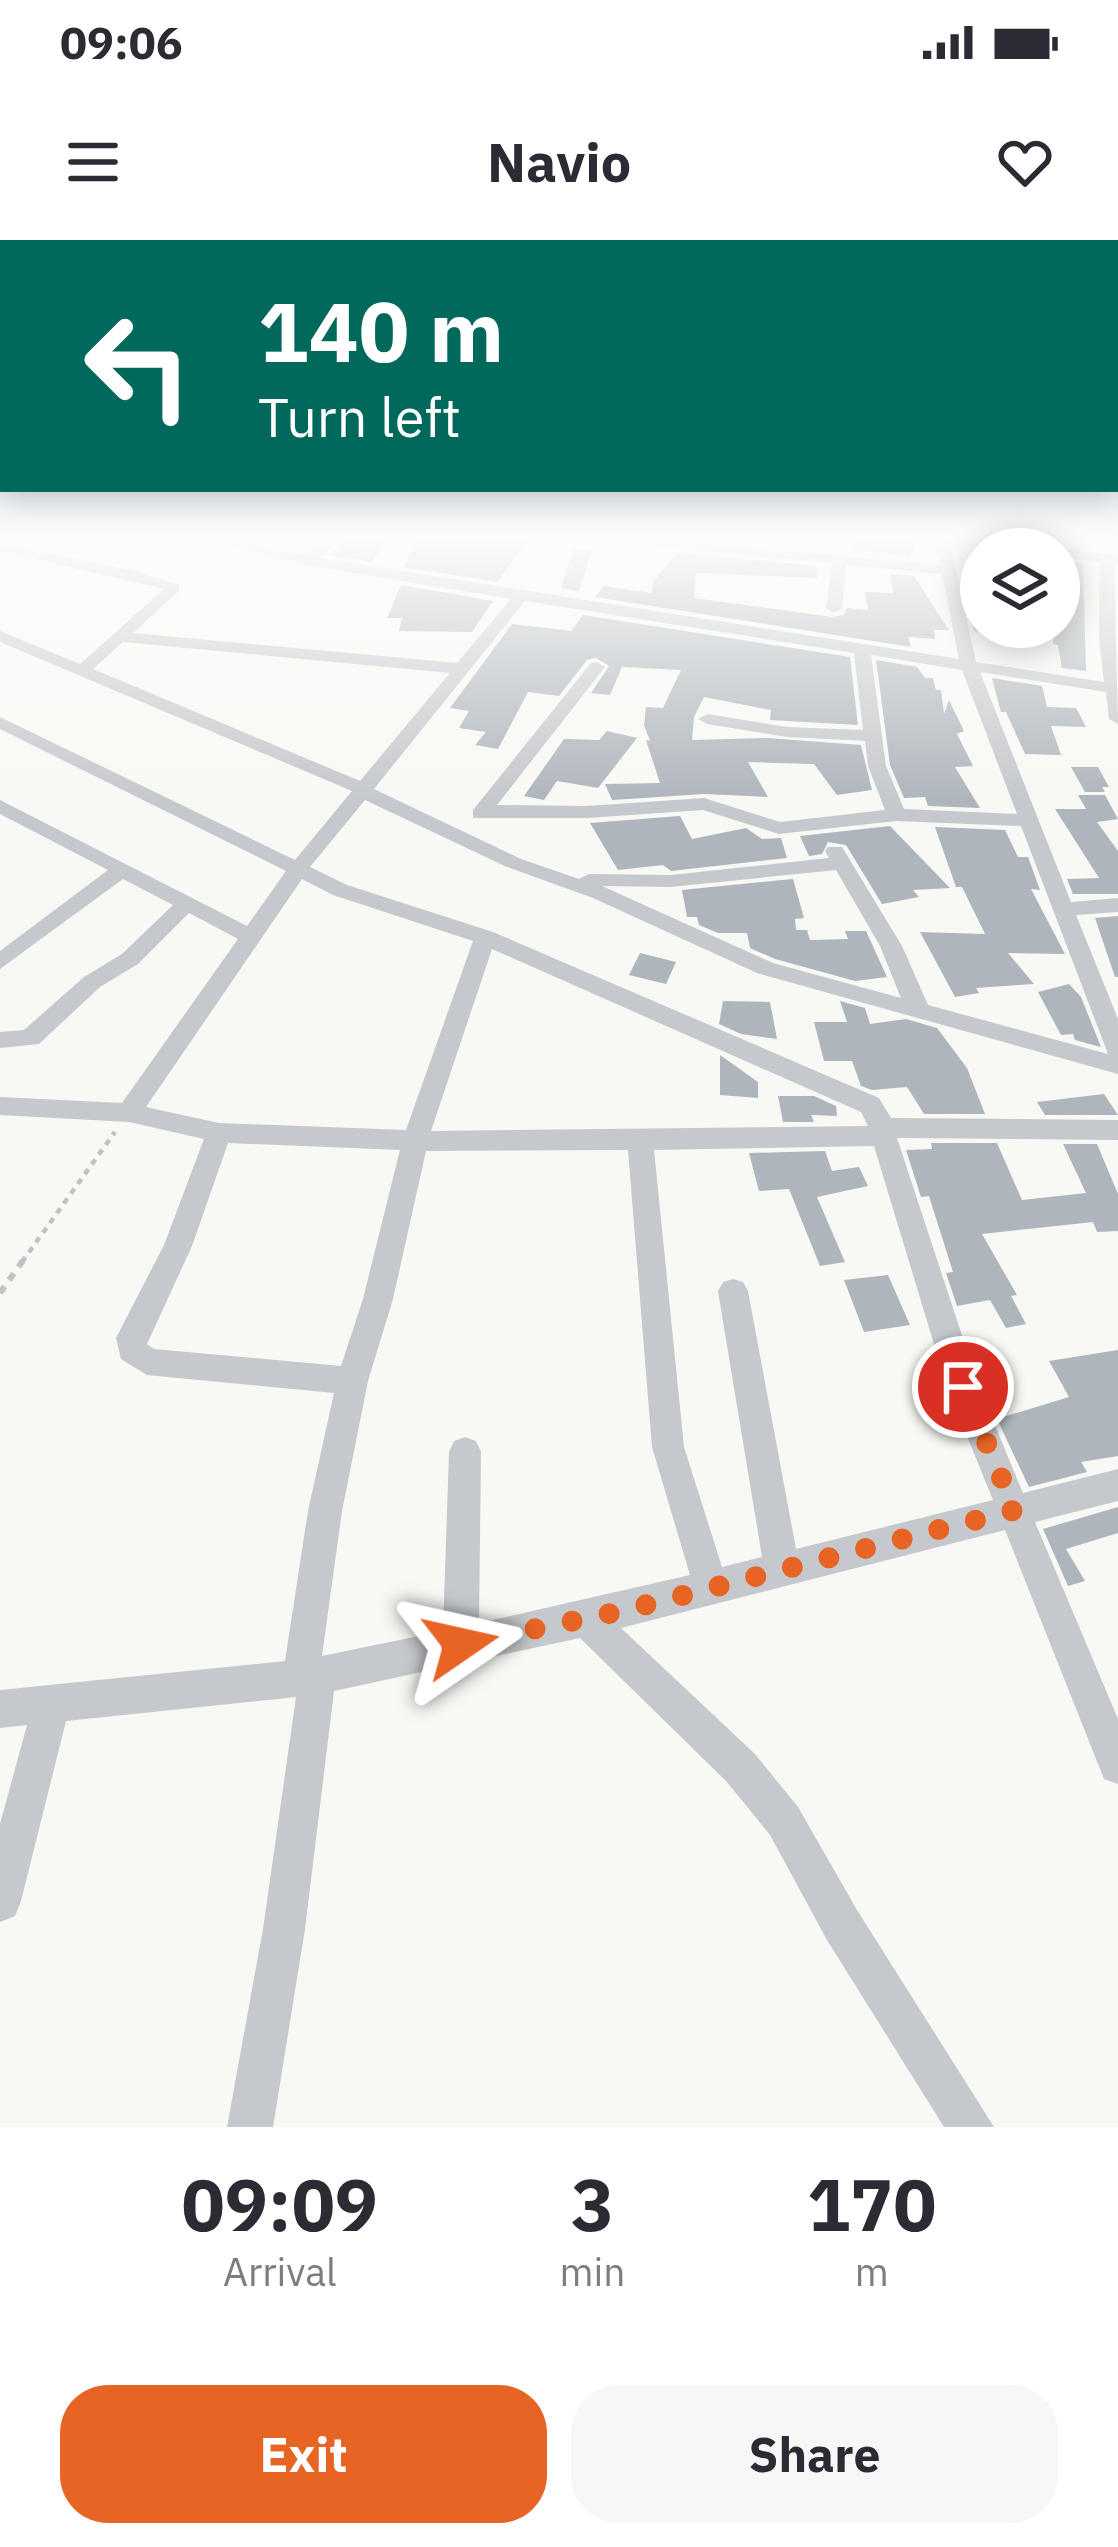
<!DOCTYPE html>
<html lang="en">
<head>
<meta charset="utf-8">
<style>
	body { margin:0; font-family:"IBM Plex Sans",sans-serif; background:#f7f7f7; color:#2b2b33; height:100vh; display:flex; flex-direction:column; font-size:45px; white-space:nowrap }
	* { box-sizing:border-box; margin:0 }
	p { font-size:39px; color:#7c7c81 }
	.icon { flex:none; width:66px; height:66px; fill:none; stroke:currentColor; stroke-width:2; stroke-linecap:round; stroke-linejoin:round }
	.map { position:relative; height:1887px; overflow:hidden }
	.panel { display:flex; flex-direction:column; background:#fff; flex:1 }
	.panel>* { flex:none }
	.banner { position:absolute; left:0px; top:0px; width:1119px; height:252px; box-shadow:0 6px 30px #0003; background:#00695c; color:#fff; overflow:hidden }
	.tools { position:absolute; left:960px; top:288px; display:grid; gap:24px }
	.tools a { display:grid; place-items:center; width:120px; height:120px; border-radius:50%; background:#fff; box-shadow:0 6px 30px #0003; font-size:60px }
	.pin { position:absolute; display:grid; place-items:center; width:102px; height:102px; color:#fff; margin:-51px; border:6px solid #fff; border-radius:50%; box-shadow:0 3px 12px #0007 }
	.me { position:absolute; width:132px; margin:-66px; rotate:79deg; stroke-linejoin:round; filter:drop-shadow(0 0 9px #0008) }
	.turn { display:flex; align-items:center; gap:42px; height:252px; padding:0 60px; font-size:54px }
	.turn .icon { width:156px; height:156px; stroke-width:2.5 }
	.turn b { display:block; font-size:84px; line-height:102px }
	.eta { display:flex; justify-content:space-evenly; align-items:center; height:204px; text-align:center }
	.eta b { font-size:72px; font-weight:800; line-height:84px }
	.button { display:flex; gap:24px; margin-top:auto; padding:24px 60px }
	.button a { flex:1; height:138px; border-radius:48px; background:#e86424; color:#fff; font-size:48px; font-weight:800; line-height:138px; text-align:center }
	.button a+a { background:#f7f7f7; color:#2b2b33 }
	.status { display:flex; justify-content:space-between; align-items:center; height:84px; padding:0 60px; background:#fff; direction:ltr }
	.status svg { height:33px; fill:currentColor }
	header { display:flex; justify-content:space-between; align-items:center; height:156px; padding:0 60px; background:#fff; font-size:54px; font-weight:800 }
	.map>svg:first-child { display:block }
	.building { fill:#aeb5bc }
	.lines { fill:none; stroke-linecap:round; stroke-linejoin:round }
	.path-far1 { stroke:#c1c2c5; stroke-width:4.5; stroke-dasharray:6 6; stroke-linecap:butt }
	.path { stroke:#c1c2c5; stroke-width:6; stroke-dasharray:8 8; stroke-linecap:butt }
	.minor { fill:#c5c8cc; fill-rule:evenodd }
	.route { stroke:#e86424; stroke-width:21; stroke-dasharray:0 37.8 }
</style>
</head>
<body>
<div class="status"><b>09:06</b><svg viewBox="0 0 49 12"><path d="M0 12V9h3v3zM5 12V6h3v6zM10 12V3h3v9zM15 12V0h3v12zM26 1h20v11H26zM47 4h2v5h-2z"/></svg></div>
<header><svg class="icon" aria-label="menu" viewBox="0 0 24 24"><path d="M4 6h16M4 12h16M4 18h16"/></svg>Navio<svg class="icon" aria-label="heart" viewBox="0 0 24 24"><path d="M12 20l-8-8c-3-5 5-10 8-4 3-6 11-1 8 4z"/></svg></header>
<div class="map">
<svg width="1118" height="1887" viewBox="0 0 1118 1887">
	<rect width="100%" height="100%" fill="#f8f8f5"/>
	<path class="building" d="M348,298h44l-21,24 -41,-7z
		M417,298h113l-33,44 -93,-15z
		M854,298h65l-9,20 -57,-9z
		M574,309l18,1 -13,41 -18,-3z
		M971,309l10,1v82l-7,-1 -12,-54z
		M676,313l140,13 1,12 -121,-5 -2,25 138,19 12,-2 3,-7 21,2 -3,-18 28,1 -2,-19 23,2 35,54h-15l1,9 -27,-2 3,10 -316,-50 9,-11 48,7 1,-11z
		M1059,321l24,3 3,107 -24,-3 -4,-23 -5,-1v-17h6z
		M401,345l92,16 -21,31 -73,-1 3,-13h-15z
		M583,375l267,42 8,68 -88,-5 1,-10 -67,-13 -10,20 -2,23 75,-2 94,7 11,45 -35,5 -23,-31 -66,-2 20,35 -64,-3 -92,6 -7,-16 55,-1 -14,-43 4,1 -6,-16 2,-18 17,1 18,-38 -59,-3 -12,28 -19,-2 18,-27 -13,-8 -9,2 -28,36 -31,-4 -30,57 -23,-4 11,-13 -27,-4 10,-17 -19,-3 62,-84 59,7z
		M876,420l41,7 8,11h8l3,12h5l3,24 5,-14 15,31 -7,3 16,32 -18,1 25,41 -52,-2 -3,-9 -21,1 -14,-33z
		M992,438l50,8 5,21 29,1 10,19 -35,-1 10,29 -36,-1 -19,-42h-5z
		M607,491l30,7 -39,50 -41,-7 -13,19 -20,-4 40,-57 35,1z
		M1071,527h27l11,20h-7l3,5h-20z
		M1078,555h27l13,24 -21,3 21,29v43h-45l-6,-15 32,-1 -44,-69h31z
		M680,576l12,23 54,-11 16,11 19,-1 6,20 -116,13 -8,-6 -45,5 -28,-47z
		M890,586l60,62 -37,2 6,7 -37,7 -36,-59 -18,-3 -6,12 -13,2 -9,-20z
		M935,587l70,3 13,27h10l12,33 -9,-1 34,65 -57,-1 26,31 -58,4 3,5 -24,4 -35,-65 65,2 -23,-47h-6z
		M793,639l11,39 -9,1 1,11h11l3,10 38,-1 -3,-8h21l21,46 -32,4 -80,-22 -25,-11 -3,-15h-29l-19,-8 -2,-8h-10l-5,-27z
		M1118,676v61h-3l-20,-59z
		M640,713l36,9 -10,22 -37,-9z
		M1069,744l12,13 20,50 -26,-7 -2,-6 -12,1 -23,-43z
		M723,761l47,1 7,37 -36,-5 -22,-10z
		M840,761l25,7 5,16 36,-5 31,9 30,40 18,46h-61l-17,-27 -35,3 -11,-4 -9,-25h-28l-10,-39h33z
		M720,815l38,27v16l-38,-3z
		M1104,854l14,21h-73l-8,-13z
		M778,856h36l22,10 1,10 -26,-1 3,7h-31z
		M931,903h66l25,57 64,-7 -23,-49h34l21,50v37l-21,1 -4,-10 -111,12 35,61 -6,1 15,28 -20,4 -16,-28 -33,6 -11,-33 7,-1 -24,-76 -8,1 -15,-47 26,-1z
		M825,911l7,20 27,-4 9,19 -51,11 28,65 -25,4 -31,-77 -30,2 -10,-38z
		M888,1035l22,50 -46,7 -20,-52z
		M1118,1110v106l-37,6 6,10 -58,15 -32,-68 72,-22 -20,-36z
		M1118,1267v26l-52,16 19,32 -17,5 -25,-57z"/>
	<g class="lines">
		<path class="path-far1" d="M22,1022l93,-130"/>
		<path class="path" d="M0,1053l24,-34"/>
		<path class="minor" d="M197,298h27l80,17 24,-17h16l-25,20 640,101 -17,-85 -96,-9 -4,43 -8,5 -8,-5 6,-45 -171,-16 -7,-4 7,-4 279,26 -5,-27 96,7 7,4 -88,-6 26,119 128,20 -5,-42 1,-78 -41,-6v-7h-5l5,-1 59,8v8h-4l4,160 -9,-5 -3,-27 -126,-20 91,230 47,-4v14l-42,3 42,104v55l-361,-101 -164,-75 -86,-31 -142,-67 -55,67 37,18 146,47 386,166 12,20 227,2v20l-221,-2 82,249 44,106 95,-24v32l-83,21 83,197v65l-14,-5 -99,-249 -384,98 134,126 43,53 59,103 137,217h-50l-117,-187 -57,-105 -43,-53 -147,-144 -246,53 -29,238 -32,198h-46l36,-198 33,-232 -230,24 -45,180 -6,15 -15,6v-98l27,-99 -27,3v-38l285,-29 23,-150 26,-118 -187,-18 -26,-16 -5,-21 48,-93 40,-106 -75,-17 -129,-7v-18l122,6 116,-164 -49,-26 -51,51 -38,23 -61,57 -39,4v-16l24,-2 60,-53 38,-23 51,-49 -50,-26 -123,90v-18l108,-81 -108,-56v-14l247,126 39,-55 -286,-142v-12l295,143 57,-69 -352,-149v-11l80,33 84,-75 -164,-38v-8l136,28 43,14v6l-46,42 324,30 54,-64 -205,-34zM525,361l329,52 9,77 -76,-3 -80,-13 -9,5 9,5 80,13 78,4 3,25 17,44 -105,12 -76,-24 -117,8 -90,-1 108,-138 -8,-5 -6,1 -118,147v8h114l116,-8 76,24 117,-13 125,5 87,228 -180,-49 -26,-59 -60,-99h-14l-3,4 4,7 -158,17 -82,-1 -10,5 -58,-20 -147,-70zM123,402l327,31 -90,108 -267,-112zM871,415l91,15 55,144 -113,-5 -18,-43zM836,630l44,76 21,52 -128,-35 -171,-77 69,1zM302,639l31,16 140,46 -67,189 -187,-7 -73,-16zM492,709l369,163 7,14 -437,5zM228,903l172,7 -37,149 -22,67 -187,-17 -7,-5 45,-98zM874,906l73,241 46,113 -197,49 -48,-258 -5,-9 -10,-3 -10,3 -5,9 44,266 -40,10 -38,-120 -30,-297zM628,910l24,297 38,128 -211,48 2,-171 -5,-11 -11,-4 -11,4 -5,11 -6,179 -121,25 20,-145 26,-130 25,-82 33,-148z"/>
	</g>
	<linearGradient id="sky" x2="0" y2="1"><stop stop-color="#99bdde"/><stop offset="0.53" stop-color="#fcfcfa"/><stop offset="1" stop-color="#fcfcfa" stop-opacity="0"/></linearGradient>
	<rect width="1118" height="562" fill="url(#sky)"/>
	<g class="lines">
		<path class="route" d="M461,1404l161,-33 393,-101 -52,-123"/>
	</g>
</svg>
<div class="tools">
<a><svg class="icon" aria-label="layers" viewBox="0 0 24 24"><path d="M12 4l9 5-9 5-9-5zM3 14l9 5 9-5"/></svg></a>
</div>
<div class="pin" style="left:963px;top:1147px;background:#d93025"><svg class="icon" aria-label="arrive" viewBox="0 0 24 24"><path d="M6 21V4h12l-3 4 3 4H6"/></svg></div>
<svg class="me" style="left:461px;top:1404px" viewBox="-20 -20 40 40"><path d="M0-17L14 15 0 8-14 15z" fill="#e86424" stroke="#fff" stroke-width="4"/></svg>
<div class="banner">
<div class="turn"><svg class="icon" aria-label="left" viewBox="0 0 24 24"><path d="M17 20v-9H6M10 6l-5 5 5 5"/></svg><div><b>140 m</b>Turn left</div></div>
</div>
</div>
<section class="panel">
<div class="eta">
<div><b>09:09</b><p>Arrival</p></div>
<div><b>3</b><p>min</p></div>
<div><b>170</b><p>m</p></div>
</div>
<div class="button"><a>Exit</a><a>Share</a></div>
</section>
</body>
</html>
